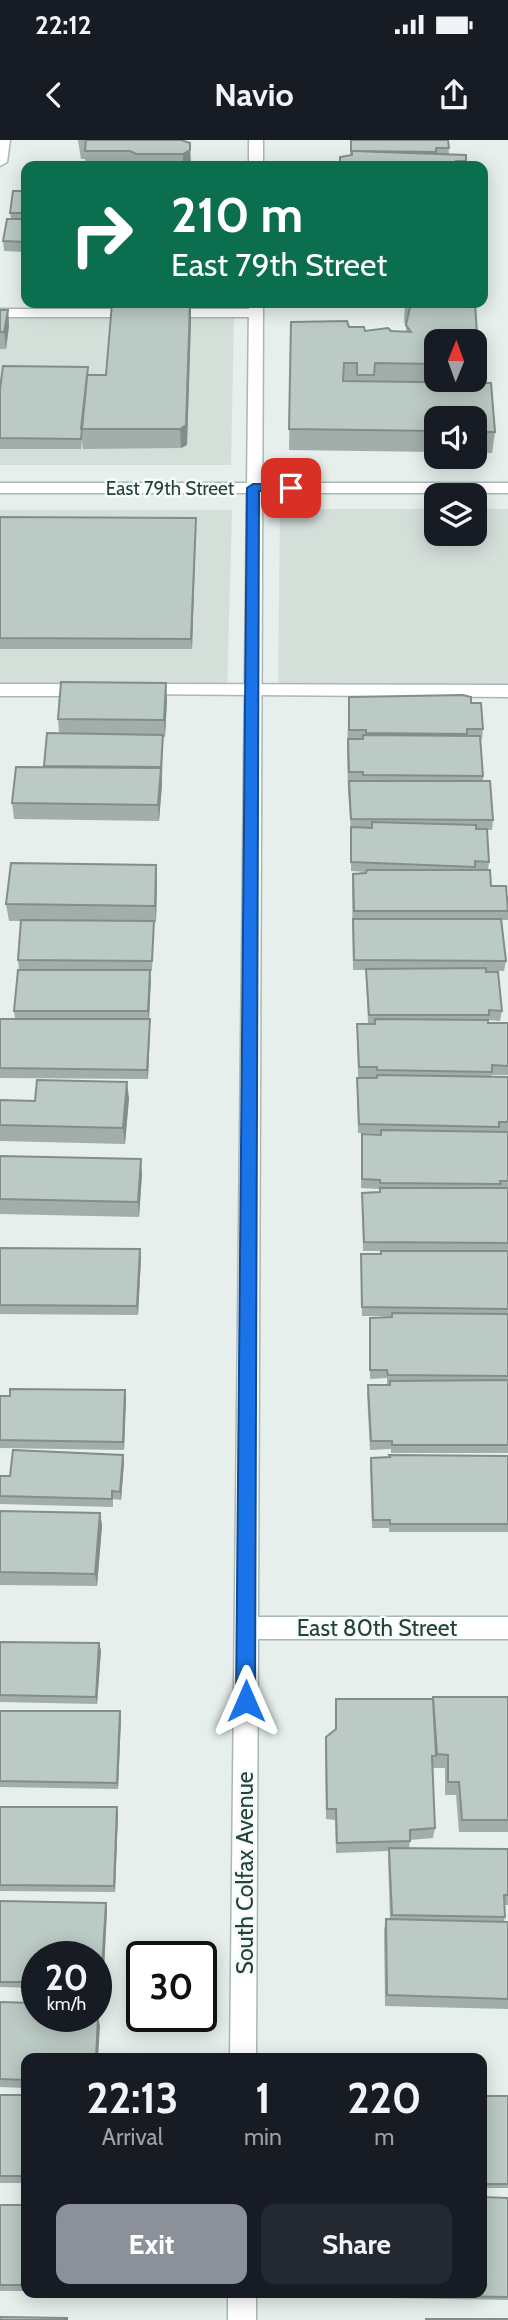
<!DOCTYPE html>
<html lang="en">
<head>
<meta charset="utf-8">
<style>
	body { margin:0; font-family:Cabin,sans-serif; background:#242831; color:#f1f3f6; height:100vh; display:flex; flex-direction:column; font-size:26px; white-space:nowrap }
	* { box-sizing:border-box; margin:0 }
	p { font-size:23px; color:#9ea1a6 }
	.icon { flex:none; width:38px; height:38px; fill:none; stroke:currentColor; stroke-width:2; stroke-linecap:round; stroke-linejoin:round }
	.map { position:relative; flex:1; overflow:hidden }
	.panel { position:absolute; left:21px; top:1913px; width:466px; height:245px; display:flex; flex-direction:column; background:#171b24; border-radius:14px; box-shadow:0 4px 18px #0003 }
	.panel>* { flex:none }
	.hud { position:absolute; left:21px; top:21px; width:467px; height:147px; border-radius:14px; box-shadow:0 4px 18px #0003; background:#0b6e4f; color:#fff; overflow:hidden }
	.needle { width:46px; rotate:1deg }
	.controls { position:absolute; left:424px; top:189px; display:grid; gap:14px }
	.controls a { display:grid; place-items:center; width:63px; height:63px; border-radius:14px; background:#171b24; box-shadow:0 4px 18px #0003; font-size:35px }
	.speed { position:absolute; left:21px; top:1801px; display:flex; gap:14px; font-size:35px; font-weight:700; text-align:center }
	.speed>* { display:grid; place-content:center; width:91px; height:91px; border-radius:50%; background:#171b24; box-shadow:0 4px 18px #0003; line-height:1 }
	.speed small { font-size:18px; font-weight:400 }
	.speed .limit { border:4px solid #111; border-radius:10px; background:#fff; color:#111 }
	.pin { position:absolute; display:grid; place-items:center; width:60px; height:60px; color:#fff; margin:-30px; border-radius:14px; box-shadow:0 4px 10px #0006 }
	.me { position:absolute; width:77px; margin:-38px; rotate:0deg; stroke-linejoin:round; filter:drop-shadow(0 0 5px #0008) }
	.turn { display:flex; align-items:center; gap:24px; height:147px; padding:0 35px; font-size:32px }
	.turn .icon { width:91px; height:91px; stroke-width:2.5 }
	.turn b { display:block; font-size:49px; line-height:60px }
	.eta { display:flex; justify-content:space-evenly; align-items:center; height:119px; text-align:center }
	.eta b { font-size:42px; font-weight:800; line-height:49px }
	.button { display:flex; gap:14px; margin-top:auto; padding:14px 35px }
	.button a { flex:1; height:80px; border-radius:14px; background:#8c9099; color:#fff; font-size:28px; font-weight:800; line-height:80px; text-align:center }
	.button a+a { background:#242831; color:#f1f3f6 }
	.status { display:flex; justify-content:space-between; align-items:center; height:49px; padding:0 35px; background:#171b24; direction:ltr }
	.status svg { height:19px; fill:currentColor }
	header { display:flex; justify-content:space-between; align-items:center; height:91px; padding:0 35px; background:#171b24; font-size:32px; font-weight:800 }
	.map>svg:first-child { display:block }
	.built { fill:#d4dfda }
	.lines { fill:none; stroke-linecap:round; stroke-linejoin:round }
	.lane-casing { stroke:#a8b8b2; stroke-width:3 }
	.street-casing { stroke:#a8b8b2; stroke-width:3 }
	.secondary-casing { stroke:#a4bbb3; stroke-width:3 }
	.lane { fill:#fff; fill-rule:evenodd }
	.street { fill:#fff; fill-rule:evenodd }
	.secondary { fill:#fff; fill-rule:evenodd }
	.wall { fill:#a1aea9; fill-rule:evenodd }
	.shaded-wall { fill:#838d89 }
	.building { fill:#bbcac4; stroke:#838d89; stroke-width:2 }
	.route { fill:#1a73e8; stroke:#114b97; stroke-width:2 }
	.labels { text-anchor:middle; stroke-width:5; stroke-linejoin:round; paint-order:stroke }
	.far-street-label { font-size:19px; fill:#24423a; stroke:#f7fbf9 }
	.street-label { font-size:23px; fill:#24423a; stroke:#f7fbf9 }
</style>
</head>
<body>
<div class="status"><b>22:12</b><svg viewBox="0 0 49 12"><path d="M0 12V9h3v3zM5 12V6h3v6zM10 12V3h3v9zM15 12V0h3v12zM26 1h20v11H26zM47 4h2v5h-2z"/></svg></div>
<header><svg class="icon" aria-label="back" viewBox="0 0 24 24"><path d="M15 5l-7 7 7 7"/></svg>Navio<svg class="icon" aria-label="share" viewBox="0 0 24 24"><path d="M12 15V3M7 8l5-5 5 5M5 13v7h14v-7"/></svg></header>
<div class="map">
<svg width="508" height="2180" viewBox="0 0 508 2180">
	<rect width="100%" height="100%" fill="#e6efeb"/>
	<path class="built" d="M0,173h234l-3,152h-231z
		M280,369h156v25h38v-25h34v182h-230z
		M0,370h232l-5,181 -227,-1z"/>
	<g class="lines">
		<defs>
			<path id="lane" d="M0,0h10l-3,22 -7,4z
				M0,169h256l7,4 -7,4h-256z
				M0,544h89l9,6 -9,6h-89z
				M139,544l369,1v12l-375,-3 -3,-4 3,-4z"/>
			<path id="street" d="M249,0h14v26h-14z
				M249,163h14l-5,1314h250v22h-250l-2,419h-26z
				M228,2152h28v28h-28z"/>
			<path id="secondary" d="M0,343h508v10h-508z"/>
		</defs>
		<use href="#lane" class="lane-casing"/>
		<use href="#street" class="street-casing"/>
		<use href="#secondary" class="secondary-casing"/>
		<use href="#lane" class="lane"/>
		<use href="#street" class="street"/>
		<use href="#secondary" class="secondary"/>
	</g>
	<path class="wall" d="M78,0h107l-2,1 8,21 3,4 -108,-1 -1,-6h-4z
		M350,0h98l1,14 17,7v5h-126v-9l10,-1z
		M26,51v61l-22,-1 -1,-10 8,-22 -1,-6z
		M72,163h119v18l-4,124 -6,3 -98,1 -1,-9 -1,9h-81v-60l88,-14h18l6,-71h-40z
		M405,163h70l4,62 -1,18h13l4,49 -3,21h-18v-35h-38v34l-147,-2 2,-128 56,-1 2,6h15l1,4 23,-3 3,3h15v-4l-1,-1 -1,-6zM436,201h38v39h-38z
		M0,170h8l1,16 -3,23h-6z
		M0,377l196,1 -4,131h-192z
		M349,557l122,6 12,26 -1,10h-2l3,37v5l10,39 -1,10h-5l2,32 -1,8 3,16 17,16v18h-6l4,41 -2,10h-18l16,40 -2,10 -12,-1v3l20,13v39h-16l-1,2h17v376h-117v-4l-21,1 -3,-57 1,-8h21l1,-1h-3v-6l-17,1v-61l21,-2h-29l-1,-62 48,-3h-46l-1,-58 17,-1v-3l-18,-1 1,-54 18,1v-1l-22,-1 -1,-55h19v-1h-18l-1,-53h11l-2,-54h-13l-1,-86 1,-10 13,-2 -15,-1v-41l-3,-38 -1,-43z
		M167,560l-2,37h-2l-1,47 -3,37 -145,-2 -2,-16 32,-36 3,-34h12l-1,-14z
		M156,725l1,16 -1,41h-2l-2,49h-2l-1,48 1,10 -2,50 -148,-1v-59h15l-1,-8 81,-41h-76l-1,-10 3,-39h-12l-3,-17z
		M129,958l-4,46 -125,-3v-41l35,1z
		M0,1016l142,18 -3,43 -139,-3z
		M0,1108l141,10 -3,57 -138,-1z
		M0,1256l126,2 -2,52 -124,-2z
		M123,1315l1,8 -3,37 -8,-1v8l-113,-3v-28h10z
		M508,1316v76h-119v-4h-17l-2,-62 1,-8z
		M0,1371l100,2 2,13 -5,60 -97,-1z
		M0,1502l101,8 -4,54 -97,-2z
		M508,1557v135h-49l-3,-37h-11v-27h-12l2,60 -2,10 -23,2 -1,8 99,1v56h-3v12l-1,5h4v87l-123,-3 -1,-76 2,-11h4l-2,-61 1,-7 -53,2 -1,-33 -9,-1 -1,-71 1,-11 9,-7 1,-31h97z
		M0,1571h120l1,7 -3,71 -118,-2z
		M0,1667h117l1,7 -3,78 -115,-1z
		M0,1761l107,8 -4,80h-7v-33h-59v32l-37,-1z
		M0,1862l83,15 17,9 -74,32v30l-26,-1z
		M0,1955h26v88h-26z
		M481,1956h27v92h-27z
		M508,2058v102l-121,-2v-6h94z
		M0,2065h26v86h-26z"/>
	<path class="shaded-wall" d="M190,3l1,23h-8v-12z
		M191,163v18l-4,124 -6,3 -1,-19z
		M8,170l1,16 -3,23 -2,-17z
		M196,378v10l-4,121 -1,-10z
		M166,543l1,17 -2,37 -1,-17z
		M163,595v10l-2,32v-10z
		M161,628l1,16 -3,37 -1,-16z
		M156,725l1,16 -1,41 -1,-16z
		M150,830l1,10 -2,41 -1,-10z
		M150,879v10l-2,50 -1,-9z
		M127,942l2,16 -4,46 -2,-16z
		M141,1019l1,15 -3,43 -1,-15z
		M140,1109l1,9 -3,57 -1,-9z
		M125,1250l1,8 -2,52 -1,-8z
		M123,1315l1,8 -3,37 -1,-8z
		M100,1373l2,13 -5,60 -2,-12z
		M99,1503l2,7 -4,54 -1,-7z
		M120,1571l1,7 -3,71 -1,-6z
		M117,1667l1,7 -3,78 -1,-6z
		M106,1763l1,6 -4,80 -2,-5z
		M98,1877l2,9 -2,32h-2z"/>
	<path class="building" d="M86,0h95l9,3v7l-7,4h-47l-6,-3h-45z
		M351,0h97l1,8h-13v4l-85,-1z
		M352,11l114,4v6h-10v5h-104l-12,-2v-7l12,-2z
		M174,22h20v4h-125v-1l105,1z
		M13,51h13v22h-16z
		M7,79h19v23l-23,-1z
		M112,163h78l-4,122 -6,4h-99l6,-54h19z
		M406,163h69l4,62 -5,-1v-23h-38v23l-61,-1 -1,12h-17v-12h-13l-1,18 148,2 4,49h-21v-14h-38v13l-147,-2 2,-107 56,-1 2,6h15l1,4 23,-3 3,3 20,1 -5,-7 4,-18 -4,-2z
		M0,170h8l-4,22h-4z
		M3,226l85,1 -7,72 -81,-1v-49z
		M0,377l196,1 -5,121 -191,-1z
		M61,542l105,1 -2,37 -106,-1z
		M463,555l8,2v6h10l2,26h-16v5l-101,-1v-3h-17v-33z
		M47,593l116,2 -2,32 -117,-1z
		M363,595l117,1 3,40 -120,-1v-3h-14l-1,-33h15z
		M16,627l145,1 -3,37 -146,-2z
		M349,641h141l3,39 -142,-1z
		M372,682l104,3v4h11l2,33 -14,-1v6l-124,-5v-35l21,1z
		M11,723l145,2 -1,41 -149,-2z
		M367,730h123l1,16h15l2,25h-154l-1,-37 13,-1z
		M353,779h148l5,42 -152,-1z
		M21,780l133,1 -2,40 -134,-1z
		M486,828v4h12l4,39 -13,-1v5h-120l-3,-46z
		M18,830h132l-2,41h-134z
		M0,879h150l-3,51 -147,-2z
		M375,879l113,1v3h20v43l-16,-1v7l-115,-2v-3h-18l-2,-43h18z
		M377,935l131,2v45h-9v5l-140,-3 -2,-46h20z
		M37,940l90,2 -4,46 -123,-3v-25l35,1z
		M381,990l127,2v49h-8l1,3 -121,-1v-3l-18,-1v-45l19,1z
		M0,1016l141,3 -3,43 -138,-3z
		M380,1048h128v55l-144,-1 -2,-49 18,-1z
		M0,1108l140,1 -3,57 -137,-1z
		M381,1111h127v58l-146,-2 -1,-53h20z
		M392,1173l116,1v62l-120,-1 -1,-5h-17v-52l22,-1z
		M508,1240v65h-116v-4h-21l-3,-56h22v-4z
		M10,1249l115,1 -2,52 -123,-2v-44h10z
		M13,1310l110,5 -3,37 -8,-1v8l-112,-3v-20h10z
		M389,1315l119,1v68h-118v-4h-17l-2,-62 19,-1z
		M0,1371l100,2 -5,61 -95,-2z
		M0,1502l99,1 -3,54 -96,-2z
		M433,1557h75v123h-46l-3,-38h-11v-27l-11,-1z
		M336,1559h97l3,57h-4l3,72 -25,2v11l-73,2 -1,-34h-9l-1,-72 10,-8z
		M0,1571h120l-3,72 -117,-2z
		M0,1667h117l-3,79 -114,-1z
		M389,1708l119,1v46h-4l1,22 -113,-2z
		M0,1761l106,2 -5,81 -5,-1v-27h-59v26h-37z
		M386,1779l122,3v77l-121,-4z
		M0,1862l37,1v13l61,1 -2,41h-70v22l-26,-1z
		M0,1955h26v81h-26z
		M481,1956h27v88h-27z
		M481,2057l27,1v99l-120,-2v-3h93z
		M0,2065h26v80h-26z
		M0,2177l67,1v2h-67z
		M426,2179h82v1h-82z"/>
	<path class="route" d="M291,344l4,1v5l-36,1 -4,1210 -3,7 -6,2 -7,-2 -3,-7 11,-1213 6,-4z"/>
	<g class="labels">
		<g class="far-street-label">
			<text x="170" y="355">East 79th Street</text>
		</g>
		<g class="street-label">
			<text x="377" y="1496">East 80th Street</text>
			<text transform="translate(245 1733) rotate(-90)" y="8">South Colfax Avenue</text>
		</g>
	</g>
</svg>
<div class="controls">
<a><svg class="needle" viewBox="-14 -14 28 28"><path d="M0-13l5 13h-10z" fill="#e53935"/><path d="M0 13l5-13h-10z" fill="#9ea1a6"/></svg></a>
<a><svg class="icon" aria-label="sound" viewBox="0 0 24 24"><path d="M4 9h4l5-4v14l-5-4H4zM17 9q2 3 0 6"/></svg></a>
<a><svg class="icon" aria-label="layers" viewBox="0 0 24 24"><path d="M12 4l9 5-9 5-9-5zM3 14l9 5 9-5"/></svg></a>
</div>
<div class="speed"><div>20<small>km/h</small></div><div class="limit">30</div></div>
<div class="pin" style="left:291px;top:348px;background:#d93025"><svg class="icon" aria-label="arrive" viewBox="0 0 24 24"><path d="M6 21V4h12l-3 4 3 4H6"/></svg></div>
<svg class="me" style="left:246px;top:1561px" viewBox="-20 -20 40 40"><path d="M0-17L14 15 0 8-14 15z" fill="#1a73e8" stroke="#fff" stroke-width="4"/></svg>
<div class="hud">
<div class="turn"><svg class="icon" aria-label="right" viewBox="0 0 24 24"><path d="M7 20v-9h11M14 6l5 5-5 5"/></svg><div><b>210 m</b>East 79th Street</div></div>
</div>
<section class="panel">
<div class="eta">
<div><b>22:13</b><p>Arrival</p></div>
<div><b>1</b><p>min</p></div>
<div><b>220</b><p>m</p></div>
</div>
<div class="button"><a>Exit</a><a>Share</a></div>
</section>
</div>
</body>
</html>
